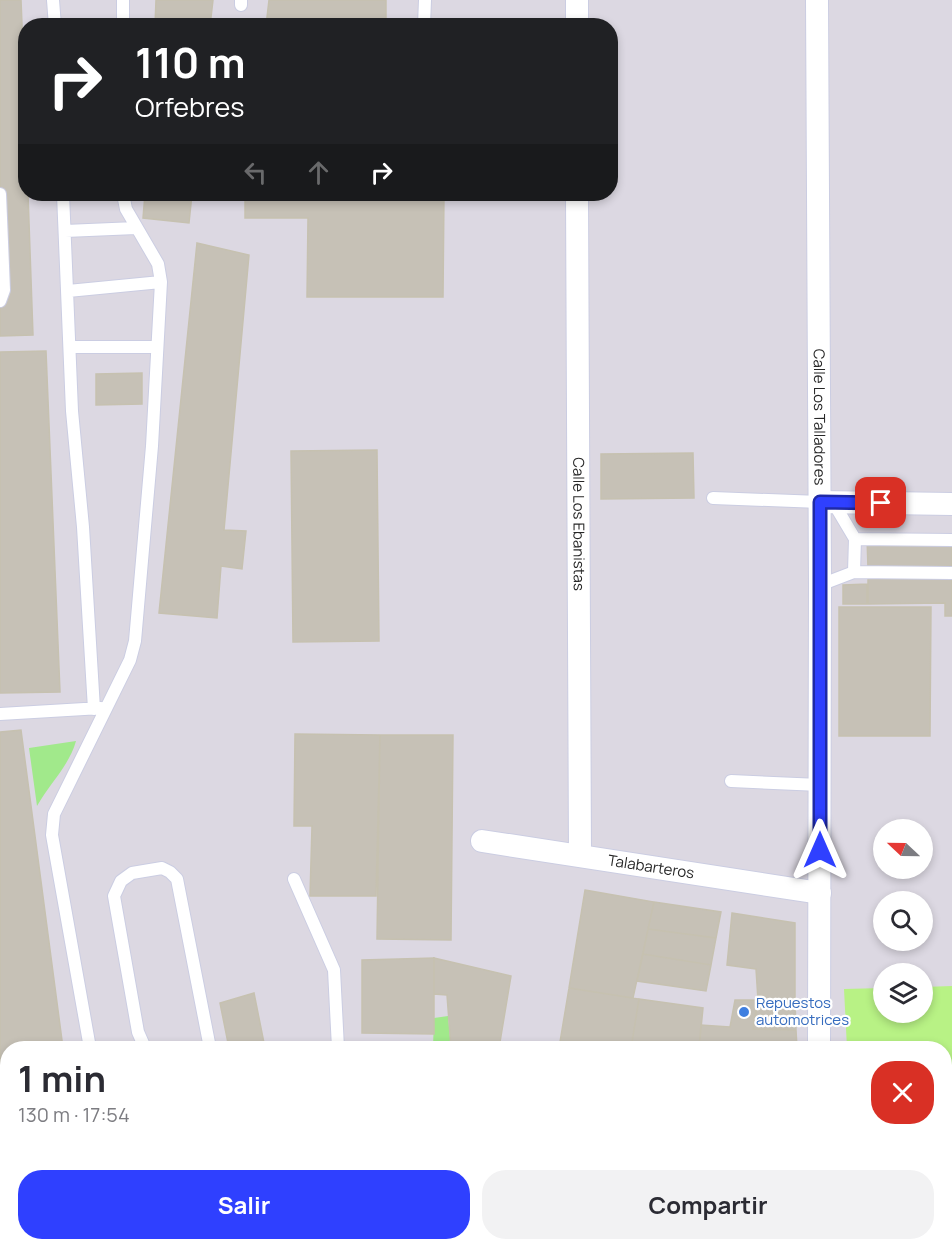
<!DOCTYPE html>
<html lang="es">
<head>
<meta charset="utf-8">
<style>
	body { margin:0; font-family:Manrope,sans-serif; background:#f2f2f3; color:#2b2b33; height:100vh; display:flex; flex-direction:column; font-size:22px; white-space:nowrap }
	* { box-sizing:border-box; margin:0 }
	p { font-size:20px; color:#7c7c81 }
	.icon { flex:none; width:33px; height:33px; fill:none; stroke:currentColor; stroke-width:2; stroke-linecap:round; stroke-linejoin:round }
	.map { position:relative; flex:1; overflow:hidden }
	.side { position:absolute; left:0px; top:1041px; width:952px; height:210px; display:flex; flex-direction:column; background:#fff; border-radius:24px 24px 0 0; box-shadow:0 3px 9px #0003 }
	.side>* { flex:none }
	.hud { position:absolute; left:18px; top:18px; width:600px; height:183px; border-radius:24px; box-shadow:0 3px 9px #0003; background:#202124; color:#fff; overflow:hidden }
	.needle { width:39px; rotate:292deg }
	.fabs { position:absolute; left:873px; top:819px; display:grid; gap:12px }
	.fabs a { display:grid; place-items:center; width:60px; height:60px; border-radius:50%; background:#fff; box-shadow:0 3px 9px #0003; font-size:30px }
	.pin { position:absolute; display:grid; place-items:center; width:51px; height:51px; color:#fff; margin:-26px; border-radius:12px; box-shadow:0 3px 9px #0006 }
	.me { position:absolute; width:66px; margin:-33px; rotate:0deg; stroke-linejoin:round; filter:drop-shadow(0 0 4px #0008) }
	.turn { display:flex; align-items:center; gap:21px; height:126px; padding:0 18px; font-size:27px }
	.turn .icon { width:78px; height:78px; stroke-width:2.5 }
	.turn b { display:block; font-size:42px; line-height:51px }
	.lanes { display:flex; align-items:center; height:57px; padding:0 18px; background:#0003; justify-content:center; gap:30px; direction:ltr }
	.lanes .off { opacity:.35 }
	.round { display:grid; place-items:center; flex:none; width:63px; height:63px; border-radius:24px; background:#f2f2f3 }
	.overview { display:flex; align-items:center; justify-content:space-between; height:102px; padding:0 18px }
	h1 { font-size:36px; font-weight:700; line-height:45px }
	.cta { display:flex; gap:12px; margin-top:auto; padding:12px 18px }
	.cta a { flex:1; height:69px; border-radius:24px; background:#2f40ff; color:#fff; font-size:24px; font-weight:700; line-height:69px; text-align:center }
	.cta a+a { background:#f2f2f3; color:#2b2b33 }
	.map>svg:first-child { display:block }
	.industrial { fill:#dcd8e2; fill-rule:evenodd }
	.green { fill:#a1e98b }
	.pitch { fill:#b8f285 }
	.building { fill:#c6c1b6; stroke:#c6c1b0; stroke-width:1.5 }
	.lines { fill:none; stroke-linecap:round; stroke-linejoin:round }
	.lane-casing { stroke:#cbcde2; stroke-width:14 }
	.street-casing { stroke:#cbcde2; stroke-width:24 }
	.secondary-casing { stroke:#cbcde2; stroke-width:34 }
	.lane { stroke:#fff; stroke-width:12 }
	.street { stroke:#fff; stroke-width:22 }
	.secondary { stroke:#fff; stroke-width:33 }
	.route-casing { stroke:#1f2aa6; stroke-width:15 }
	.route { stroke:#2f40ff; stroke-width:10 }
	.shop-dot { fill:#3f7fe0; stroke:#fff; stroke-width:2 }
	.labels { text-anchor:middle; stroke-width:4.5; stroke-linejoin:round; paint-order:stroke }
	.street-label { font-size:15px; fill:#272727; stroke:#fff }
	.shop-label { font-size:15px; fill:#366cbe; stroke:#fff; text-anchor:start }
</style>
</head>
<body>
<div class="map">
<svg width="952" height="1251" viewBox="0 0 952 1251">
	<rect width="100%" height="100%" fill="#ece4d6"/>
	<path class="industrial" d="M0,0h952v1251h-952zM26,26h584v168h-584zM884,830h38v38h-38zM884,902h38v38h-38zM884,974h38v38h-38zM8,1048h937v196h-937z"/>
	<path class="green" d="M76,741c-7,25 -26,42 -39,65l-8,-58z
		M448,1016l3,32h-30l12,-1 1,-29z
		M945,1192l7,1v27l-7,-2z"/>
	<path class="pitch" d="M952,986v158l-7,-1v-95h-98l-3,-59 39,-1 1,24h38l1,-25z"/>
	<path class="building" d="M0,0h21l5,124v70h2l5,141 -33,1z
		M156,0h57l-3,26h-55z
		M269,0h117v26h-120z
		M145,194h47l-3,29 -46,-5z
		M245,194h199l-1,103h-136l1,-79h-63z
		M197,243l52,12 -25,275 22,1 -4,38 -21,-3 -4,52 -58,-5z
		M46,351l14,341 -60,1v-341z
		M142,373v31l-46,1v-31z
		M377,450l2,191 -86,1 -2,-191z
		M693,453l1,45 -93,1v-45z
		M952,536v30l-84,2 -1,-30z
		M952,576v40h-7v-13l-77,1v-26z
		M867,584v20h-24v-19z
		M839,607h92l-1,129h-91z
		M21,730l42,318h-55v19l-8,1v-336z
		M295,734l85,1 -4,161h-66l2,-70h-18z
		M380,735h73l-2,205 -74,-1z
		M585,890l69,12 -21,96 -64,-10z
		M654,902l67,10 -5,26 -68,-9z
		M732,913l63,10v76l-37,1 -2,-31 -29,-4z
		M648,929l68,9 -5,27 -68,-11z
		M643,954l68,11 -5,26 -69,-10z
		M434,958v76l-72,-1v-73z
		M434,958l77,18 -12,72h-48l-4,-53 -13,-1z
		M569,988l70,11 -8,49h-72z
		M254,993l11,55h-36l-9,-45z
		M639,999l64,9 -4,40h-68z
		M795,999l1,31 -43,-1 5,-29z
		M735,1000h23l-5,29 43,1 1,18h-98l2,-23 29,2z
		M660,1244h53v7h-53z
		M713,1244h70l14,1v6h-84z"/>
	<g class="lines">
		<defs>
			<path id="lane" d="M53,0l2,26
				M241,5v-5
				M123,26v-26
				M424,26l1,-26
				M0,194l4,96 -4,11
				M63,194l9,217 11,116 11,182
				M65,231l71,-3
				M68,291l93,-9
				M70,347h86
				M713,498l107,4
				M833,502l22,37
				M854,572l1,-33 97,1
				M820,585l34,-13 98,1
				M0,714l101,-6
				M731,781l89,4
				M294,879l40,91 4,78
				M90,1048l-38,-213 2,-21 76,-154 5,-19 17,-195 9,-164 -3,-18 -32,-55 -3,-15
				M145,1048l-7,-16 -24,-136 7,-15 11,-8 30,-5 8,4 7,7 33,169
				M0,1092h3
				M46,1244l1,7
				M226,1244l1,7
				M416,1244h1"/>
			<g id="street">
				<path d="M577,0v26"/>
				<path id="s1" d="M817,0l3,585 -1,463"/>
				<path id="s2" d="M577,194l3,661"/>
				<path d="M820,502l132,2"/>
				<path id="s3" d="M482,841l338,52"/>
				<path d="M574,1244v7"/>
				<path d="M819,1251v-7"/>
			</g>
			<path id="secondary" d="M945,1178l7,1
				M0,1181h8
				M0,1233h8
				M945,1233l7,1"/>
		</defs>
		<use href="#lane" class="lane-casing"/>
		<use href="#street" class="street-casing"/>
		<use href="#secondary" class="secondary-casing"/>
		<use href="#lane" class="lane"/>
		<use href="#street" class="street"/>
		<use href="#secondary" class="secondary"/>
	</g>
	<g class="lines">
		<defs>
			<path id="route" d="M820,850v-348l61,1"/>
		</defs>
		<use href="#route" class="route-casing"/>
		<use href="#route" class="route"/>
	</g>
	<circle class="shop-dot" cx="744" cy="1012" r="6"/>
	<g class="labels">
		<g class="street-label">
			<text dy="5" stroke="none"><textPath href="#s1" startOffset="417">Calle Los Talladores</textPath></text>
			<text dy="5" stroke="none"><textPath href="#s2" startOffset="330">Calle Los Ebanistas</textPath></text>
			<text dy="5" stroke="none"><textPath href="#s3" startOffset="171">Talabarteros</textPath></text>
		</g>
		<g class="shop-label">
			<text x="756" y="1008">Repuestos<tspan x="756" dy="17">automotrices</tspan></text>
		</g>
	</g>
</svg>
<div class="fabs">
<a><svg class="needle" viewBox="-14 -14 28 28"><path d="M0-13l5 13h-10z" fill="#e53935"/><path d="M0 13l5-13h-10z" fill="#7c7c81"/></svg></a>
<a><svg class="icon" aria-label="search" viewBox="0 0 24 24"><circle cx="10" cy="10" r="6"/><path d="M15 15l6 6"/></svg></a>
<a><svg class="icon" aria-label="layers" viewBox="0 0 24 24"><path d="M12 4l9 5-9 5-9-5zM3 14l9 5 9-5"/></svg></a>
</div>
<div class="pin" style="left:881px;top:503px;background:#d93025"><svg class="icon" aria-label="arrive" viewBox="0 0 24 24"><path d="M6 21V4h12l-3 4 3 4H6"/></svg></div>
<svg class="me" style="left:820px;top:850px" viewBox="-20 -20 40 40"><path d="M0-17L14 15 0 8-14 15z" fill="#2f40ff" stroke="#fff" stroke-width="4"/></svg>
<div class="hud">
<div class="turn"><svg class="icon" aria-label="right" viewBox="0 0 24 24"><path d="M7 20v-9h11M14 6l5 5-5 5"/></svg><div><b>110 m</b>Orfebres</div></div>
<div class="lanes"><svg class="icon off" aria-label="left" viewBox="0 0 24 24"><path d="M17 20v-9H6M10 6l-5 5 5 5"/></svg><svg class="icon off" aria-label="ahead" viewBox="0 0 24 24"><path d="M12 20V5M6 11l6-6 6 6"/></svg><svg class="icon" aria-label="right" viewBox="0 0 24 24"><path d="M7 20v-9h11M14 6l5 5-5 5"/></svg></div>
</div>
<section class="side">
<div class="overview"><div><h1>1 min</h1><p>130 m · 17:54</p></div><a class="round" style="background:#d93025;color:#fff"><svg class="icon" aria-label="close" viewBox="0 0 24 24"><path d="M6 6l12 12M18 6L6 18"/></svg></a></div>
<div class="cta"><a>Salir</a><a>Compartir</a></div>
</section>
</div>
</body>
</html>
